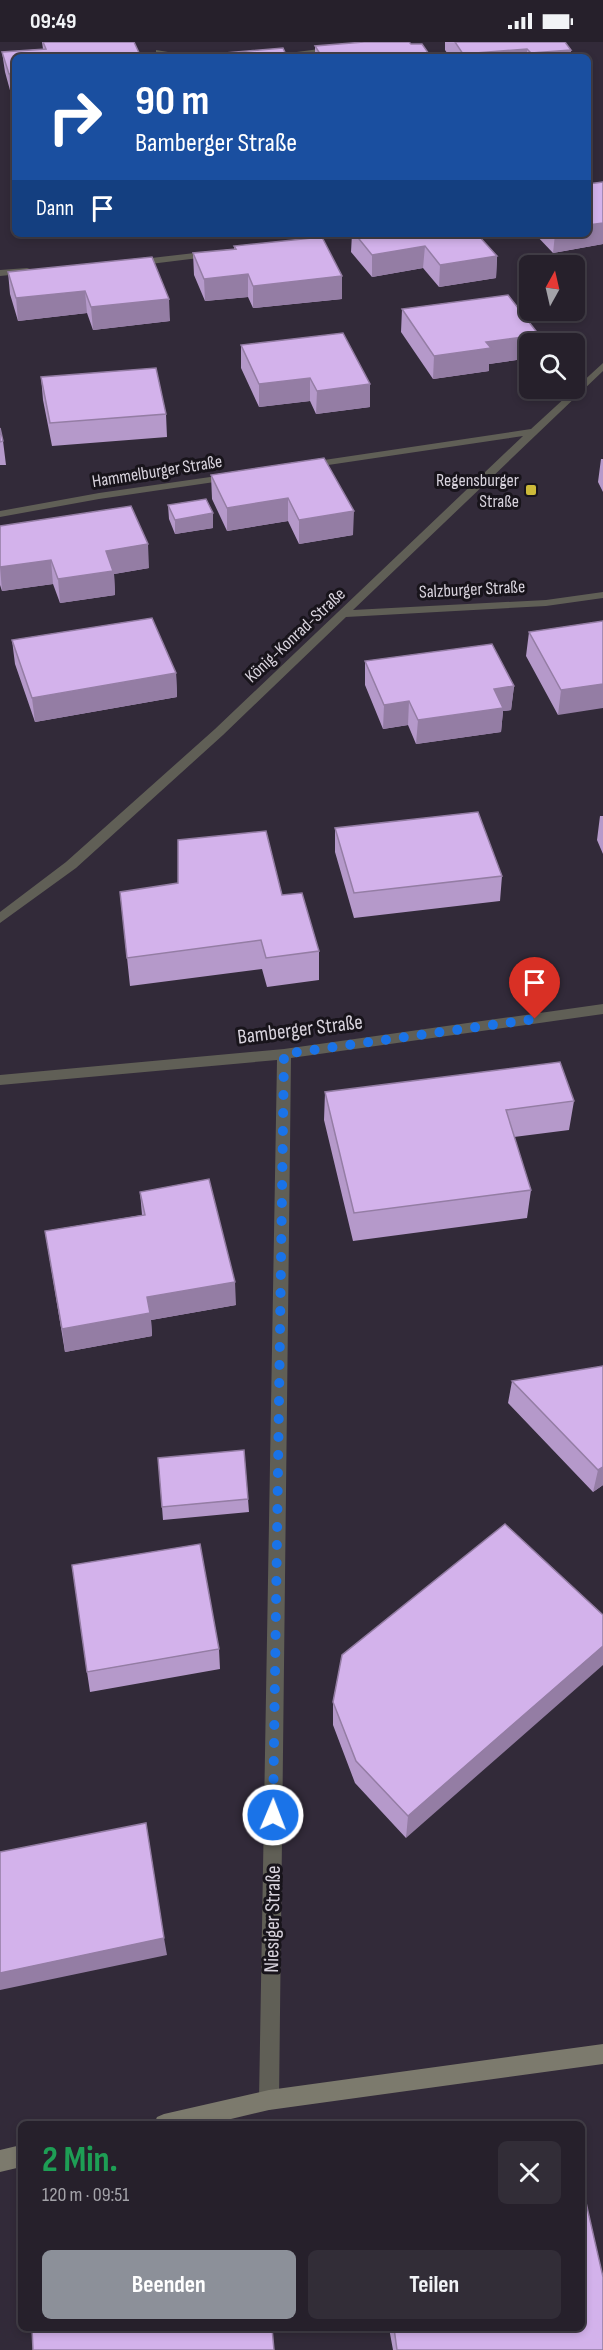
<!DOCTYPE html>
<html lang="de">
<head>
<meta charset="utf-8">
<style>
	body { margin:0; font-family:"Sofia Sans Condensed",sans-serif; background:#322d37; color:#f1f3f6; height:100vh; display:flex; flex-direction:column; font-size:22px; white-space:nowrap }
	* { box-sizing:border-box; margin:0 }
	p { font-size:20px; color:#a4a3a9 }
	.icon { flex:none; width:33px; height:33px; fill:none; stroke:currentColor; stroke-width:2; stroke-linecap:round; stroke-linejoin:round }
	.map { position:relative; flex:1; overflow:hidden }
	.details { position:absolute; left:18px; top:2079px; width:567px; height:210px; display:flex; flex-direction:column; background:#26202b; border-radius:9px; box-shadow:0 3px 9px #0003,0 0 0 2px #423e47 }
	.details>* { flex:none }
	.top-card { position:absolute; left:12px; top:12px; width:579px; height:183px; border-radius:9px; box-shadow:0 3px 9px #0003,0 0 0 2px #423e47; background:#1a4fa0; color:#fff; overflow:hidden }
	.needle { width:39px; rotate:8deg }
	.tools { position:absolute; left:519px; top:213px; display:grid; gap:12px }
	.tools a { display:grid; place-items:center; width:66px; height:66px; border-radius:9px; background:#26202b; box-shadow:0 3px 9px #0003,0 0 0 2px #423e47; font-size:30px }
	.pin { position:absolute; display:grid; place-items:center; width:51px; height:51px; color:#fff; margin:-62px -26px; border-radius:50% 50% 50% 0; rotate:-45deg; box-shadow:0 0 6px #0007 }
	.pin .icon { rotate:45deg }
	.me { position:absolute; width:66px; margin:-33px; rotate:1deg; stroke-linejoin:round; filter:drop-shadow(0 0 4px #0008) }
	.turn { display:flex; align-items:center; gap:21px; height:126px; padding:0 24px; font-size:27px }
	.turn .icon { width:78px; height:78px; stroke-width:2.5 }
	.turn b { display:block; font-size:42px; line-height:51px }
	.then { display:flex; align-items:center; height:57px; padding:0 24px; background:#0003; gap:12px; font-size:22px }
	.round { display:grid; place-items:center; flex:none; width:63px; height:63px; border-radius:9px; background:#322d37 }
	.summary { display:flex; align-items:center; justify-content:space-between; height:102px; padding:0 24px }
	h1 { font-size:36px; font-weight:700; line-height:45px; color:#1e9e55 }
	.button { display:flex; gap:12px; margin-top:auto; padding:12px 24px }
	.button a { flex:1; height:69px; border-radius:9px; background:#8c9099; color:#fff; font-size:24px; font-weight:700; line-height:69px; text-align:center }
	.button a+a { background:#322d37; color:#f1f3f6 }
	.status { display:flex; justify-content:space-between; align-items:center; height:42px; padding:0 30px; background:#26202b; direction:ltr }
	.status svg { height:16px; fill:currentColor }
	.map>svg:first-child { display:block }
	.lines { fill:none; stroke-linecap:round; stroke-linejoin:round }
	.minor { fill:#605f56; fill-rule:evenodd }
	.secondary { fill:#7c7a6d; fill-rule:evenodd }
	.wall { fill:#b599ca }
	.shaded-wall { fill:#947da4 }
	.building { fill:#d3b2eb; stroke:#947da4; stroke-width:1.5 }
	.route { stroke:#1a73e8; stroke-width:10; stroke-dasharray:0 18 }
	.poi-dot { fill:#ccb939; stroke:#18141b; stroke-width:2 }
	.labels { text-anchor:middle; stroke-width:6; stroke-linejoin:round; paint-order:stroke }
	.far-street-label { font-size:18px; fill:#d8d3dd; stroke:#18141b }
	.far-poi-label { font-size:18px; fill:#d8d3dd; stroke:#18141b; text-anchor:end }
	.street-label { font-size:21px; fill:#d8d3dd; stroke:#18141b }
</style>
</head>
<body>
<div class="status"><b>09:49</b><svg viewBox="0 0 49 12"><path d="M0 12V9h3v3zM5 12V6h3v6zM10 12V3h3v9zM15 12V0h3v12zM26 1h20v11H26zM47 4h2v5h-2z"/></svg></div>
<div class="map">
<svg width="603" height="2308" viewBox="0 0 603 2308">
	<rect width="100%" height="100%" fill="#322a39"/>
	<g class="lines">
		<path class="minor" d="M335,5h3v4l-55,6h-25z
			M156,8l30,5 4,2 -31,-3h-3z
			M322,192h21l-42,9 -4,-3z
			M212,209l3,1v4l-81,10 -4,-3 4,-3z
			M27,226l3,1v4l-30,3v-6z
			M603,321v8l-250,239 193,-10 57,-8v6l-57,8 -200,11 -123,118 -147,133 -76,55v-11l66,-50 149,-133 308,-293 -215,32 -4,-1v-4l227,-34z
			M231,432l5,3 -1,2 -136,20 -99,18v-6l99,-18z
			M603,962v10l-312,44 -12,1042 -3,7 -7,3 -7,-3 -3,-7 18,-1040 -277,25v-10l284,-26z"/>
		<path class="secondary" d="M603,2002v20l-334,46 -59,14h-56l3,-7 7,-3 105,-24z
			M21,2103v22l-21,5v-22z"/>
	</g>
	<path class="wall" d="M42,0h73l-100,15v37h-4l-6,-22 -3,-20 41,-3z
		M445,0h120l6,8 -1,7h-120l-5,-7z
		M411,2l18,10v3h-114v-11z
		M603,140v62l-50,9 -18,-19h53z
		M352,192h125l20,22 -1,22 -57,9 -16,-19 -51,9 -21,-25z
		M234,204l108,53 -89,9 -5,-11 -43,4 -11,-26 -1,-22 41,-4z
		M152,215l18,64 -77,9 -6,-17 -69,8 -8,-27 -2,-22z
		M402,267l128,35v14l-41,6v7l-56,8 -32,-47z
		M241,303l129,39v23l-54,7 -6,-13 -51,6 -18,-39z
		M41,335l125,37 1,23 -115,9 -9,-46z
		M0,386l3,13 3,24h-6z
		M324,416l29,77 -54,9 -11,-23 -61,10 -15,-32 -1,-24z
		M601,417h2v33l-5,-10z
		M168,463l45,8v15l-38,6 -6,-15z
		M0,484l149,42 -35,6 1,21 -55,8 -7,-19 -51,7 -2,-6z
		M603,579l-45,94 -32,-59 3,-24z
		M12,598l164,33 1,24 -142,25 -20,-58z
		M365,619l149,25 -3,24 -8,1 -2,21 -85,12 -8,-19 -25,4 -18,-44z
		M600,774h3v38l-6,-14z
		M335,786l167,48 -2,25 -146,17 -19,-66z
		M120,850l162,3 37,56v29l-52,7 -5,-18 -132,17z
		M325,1050l249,9 -5,29 -55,7 17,53 -4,28 -174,23 -29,-121z
		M140,1150l96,113 -85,15 1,16 -87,16 -20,-121 97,-16z
		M603,1324v119l-10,7 -85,-89 4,-22z
		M248,1457l1,13 -86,8 -1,-13z
		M505,1482l-99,314 -51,-55 -22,-58v-23z
		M219,1607l1,20 -130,23 -3,-20z
		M389,2286h193l21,22h-210z"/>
	<path class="shaded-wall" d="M527,7v8h-64v-3z
		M571,8l-1,7h-39v-4z
		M15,31v21h-4l-2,-20z
		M603,181v21l-50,9 2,-19h33v-9z
		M425,204l-2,22 -51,9v-22z
		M497,214l-1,22 -57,9 1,-22z
		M248,232v23l-43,4 -1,-22z
		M342,234v23l-89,9v-22z
		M85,249l2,22 -69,8 -2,-23z
		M169,257l1,22 -77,9 -2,-23z
		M539,293l-1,9h-8v14l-41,6v7l-56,8 1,-23 52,-14z
		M310,336v23l-51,6v-23z
		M370,342v23l-54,7 1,-23z
		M288,456v23l-61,10v-23z
		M354,469l-1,24 -54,9v-24z
		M213,471v15l-38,6v-14z
		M148,502l1,24 -35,6 1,21 -55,8 -2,-24 48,-28z
		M51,518l2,24 -51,7 -2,-24z
		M176,631l1,24 -142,25 -3,-24z
		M603,642v24l-45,7 3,-25z
		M514,644l-3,24 -8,1 -2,21 -85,12 2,-24 76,-31z
		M409,659l-1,24 -25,4 1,-24z
		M235,1240l1,23 -85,15 1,16 -87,16 -3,-23 85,-32z
		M603,1425v18l-10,7 5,-22z
		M603,1604v19l-197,173 2,-22z
		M164,1896l3,17 -167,35v-17z"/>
	<path class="building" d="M43,0h91l7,15h-126v16l-6,1 -7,-22 44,-3z
		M364,0h45l2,2h11l7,10 -11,1 1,2h-97l-7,-11z
		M455,0h110l6,8 -40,3 -4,-4 -64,5z
		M283,6l4,9h-108z
		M603,140v41l-15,2v-41z
		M355,192h122l20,22 -57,9 -15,-19 -53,9z
		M322,195l20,39 -89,10 -5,-12 -44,5 -11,-26 43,-4 -2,-3z
		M152,215l17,42 -78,8 -6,-16 -69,7 -8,-26z
		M508,253l31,40 -53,7 5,6 -57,8 -32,-47z
		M343,291l27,51 -53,7 -7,-13 -51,6 -18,-39z
		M156,326l10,46 -116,9 -9,-46z
		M0,386l3,13 -3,1z
		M324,416l30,53 -55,9 -11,-22 -61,10 -16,-33z
		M206,457l7,14 -38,7 -7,-15z
		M131,464l17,38 -42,7 7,20 -55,8 -7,-19 -51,7v-41z
		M152,576l24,55 -144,25 -20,-58z
		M603,579v63l-42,6 -32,-58z
		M492,602l22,42 -20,3 9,19 -85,12 -9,-19 -25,4 -19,-44z
		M478,770l24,64 -148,17 -19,-65z
		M266,789l16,64 20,-2 17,58 -53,7 -5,-18 -134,18 -7,-66 58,-9v-43z
		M560,1020l14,39 -68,9 25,80 -177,23 -29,-121z
		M209,1137l26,103 -88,15 3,16 -88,16 -17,-98 100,-16 -5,-23z
		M603,1324v101l-5,3 -86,-89z
		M244,1408l4,49 -86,8 -4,-49z
		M505,1482l98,91v31l-195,170 -52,-55 -23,-59 9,-47z
		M200,1502l19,105 -132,23 -15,-107z
		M146,1781l18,115 -164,35v-121z
		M582,2143l21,92v73h-206l-3,-22h188z
		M32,2286h240l2,22h-241z"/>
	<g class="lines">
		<path class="route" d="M273,1773l11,-761 251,-35"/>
	</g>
	<rect class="poi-dot" x="525" y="442" width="12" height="12" rx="3"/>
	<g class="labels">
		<g class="far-street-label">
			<text transform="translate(157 429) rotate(-9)" y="6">Hammelburger Straße</text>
			<text transform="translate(472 547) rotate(-3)" y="6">Salzburger Straße</text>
			<text transform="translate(295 593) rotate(-43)" y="6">König-Konrad-Straße</text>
		</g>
		<g class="far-poi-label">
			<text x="519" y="444">Regensburger<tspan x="519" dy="21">Straße</tspan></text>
		</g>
		<g class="street-label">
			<text transform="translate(300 987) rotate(-7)" y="7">Bamberger Straße</text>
			<text transform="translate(272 1877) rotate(-89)" y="7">Niesiger Straße</text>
		</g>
	</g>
</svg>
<div class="tools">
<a><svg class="needle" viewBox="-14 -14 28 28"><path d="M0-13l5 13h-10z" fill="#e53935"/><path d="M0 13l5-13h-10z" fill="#a4a3a9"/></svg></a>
<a><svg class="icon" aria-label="search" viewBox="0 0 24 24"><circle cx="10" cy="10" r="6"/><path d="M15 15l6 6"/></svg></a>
</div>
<div class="pin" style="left:535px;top:977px;background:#d93025"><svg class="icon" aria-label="arrive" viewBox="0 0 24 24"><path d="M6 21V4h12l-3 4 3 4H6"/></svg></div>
<svg class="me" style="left:273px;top:1773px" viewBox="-20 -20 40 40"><circle r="17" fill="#1a73e8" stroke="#fff" stroke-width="3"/><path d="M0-11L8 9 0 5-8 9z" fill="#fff"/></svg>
<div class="top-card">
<div class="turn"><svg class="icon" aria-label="right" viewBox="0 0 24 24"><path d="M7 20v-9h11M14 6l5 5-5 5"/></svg><div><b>90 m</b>Bamberger Straße</div></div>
<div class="then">Dann<svg class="icon" aria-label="arrive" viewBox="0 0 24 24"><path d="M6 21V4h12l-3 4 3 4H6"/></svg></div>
</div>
<section class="details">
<div class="summary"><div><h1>2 Min.</h1><p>120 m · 09:51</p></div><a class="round"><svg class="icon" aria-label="close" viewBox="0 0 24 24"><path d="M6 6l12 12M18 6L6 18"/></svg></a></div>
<div class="button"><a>Beenden</a><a>Teilen</a></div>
</section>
</div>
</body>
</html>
